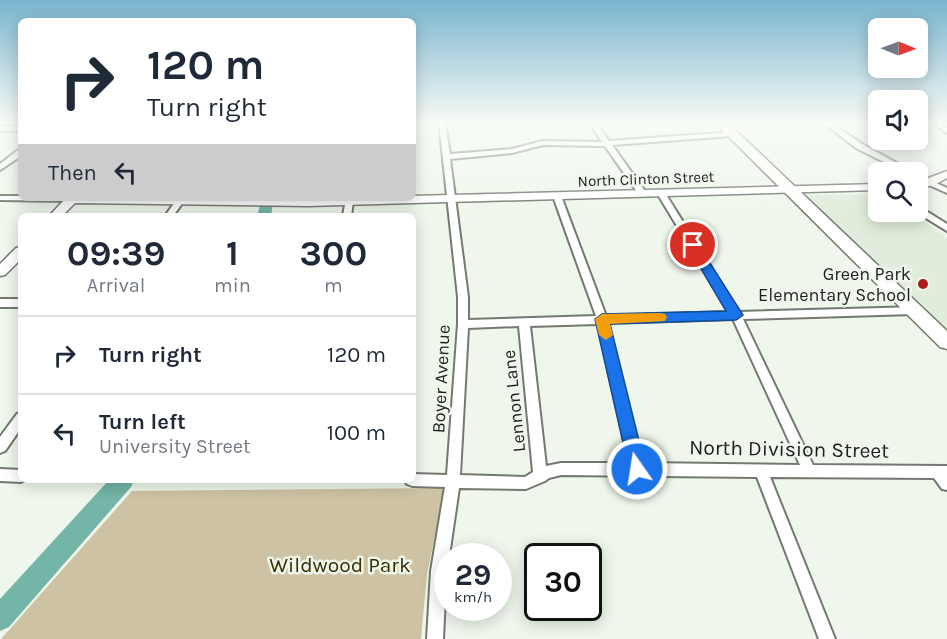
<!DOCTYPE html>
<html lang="en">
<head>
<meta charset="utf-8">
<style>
	body { margin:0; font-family:Karla,sans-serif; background:#f2f2f3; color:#1f2937; height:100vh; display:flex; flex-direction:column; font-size:22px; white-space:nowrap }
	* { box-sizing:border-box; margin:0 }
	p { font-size:20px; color:#747a83 }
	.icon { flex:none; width:33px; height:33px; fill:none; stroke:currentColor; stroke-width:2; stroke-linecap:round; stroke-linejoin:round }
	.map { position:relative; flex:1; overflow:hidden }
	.sheet { position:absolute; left:18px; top:213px; width:398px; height:270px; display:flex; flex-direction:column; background:#fff; border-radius:9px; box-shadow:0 3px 15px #0003 }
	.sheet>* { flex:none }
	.banner { position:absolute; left:18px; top:18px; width:398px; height:183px; border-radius:9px; box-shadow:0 3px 15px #0003; background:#fff; color:#1f2937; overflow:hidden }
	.needle { width:39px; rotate:91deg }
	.fabs { position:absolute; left:868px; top:18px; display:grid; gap:12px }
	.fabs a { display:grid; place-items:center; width:60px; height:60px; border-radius:9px; background:#fff; box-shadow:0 3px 15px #0003; font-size:30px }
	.speed { position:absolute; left:434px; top:543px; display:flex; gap:12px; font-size:30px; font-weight:700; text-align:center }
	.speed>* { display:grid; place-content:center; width:78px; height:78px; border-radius:50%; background:#fff; box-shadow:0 3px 15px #0003; line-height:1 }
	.speed small { font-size:15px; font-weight:400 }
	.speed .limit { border:3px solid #111; border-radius:9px; background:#fff; color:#111 }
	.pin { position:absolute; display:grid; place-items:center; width:51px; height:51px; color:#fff; margin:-26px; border:3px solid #fff; border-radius:50%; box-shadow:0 2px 6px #0007 }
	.me { position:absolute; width:66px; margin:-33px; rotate:347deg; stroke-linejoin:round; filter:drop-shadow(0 0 4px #0008) }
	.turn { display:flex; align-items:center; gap:21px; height:126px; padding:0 30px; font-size:27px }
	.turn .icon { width:78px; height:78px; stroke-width:2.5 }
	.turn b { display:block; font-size:42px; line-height:51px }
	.then { display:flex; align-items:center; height:57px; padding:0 30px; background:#0003; gap:12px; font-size:22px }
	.eta { display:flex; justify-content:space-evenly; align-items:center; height:102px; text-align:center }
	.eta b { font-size:36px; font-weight:700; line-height:42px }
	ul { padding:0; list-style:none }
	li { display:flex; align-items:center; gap:18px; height:78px; padding:0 30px; border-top:2px solid #e0e1e3 }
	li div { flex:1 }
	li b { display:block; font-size:22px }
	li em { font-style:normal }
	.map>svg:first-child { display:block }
	.built { fill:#e1eddc }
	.green { fill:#cdc2a3 }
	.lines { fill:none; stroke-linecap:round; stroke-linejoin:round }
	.river { fill:#73b5a6; fill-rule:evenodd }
	.street-casing { stroke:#737970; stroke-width:4 }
	.secondary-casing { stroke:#737970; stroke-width:3 }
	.primary-casing { stroke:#737970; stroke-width:3 }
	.street { fill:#fff; fill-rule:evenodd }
	.secondary { fill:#fff; fill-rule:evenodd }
	.primary { fill:#fff; fill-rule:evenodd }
	.route { fill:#1a73e8; stroke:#114b97; stroke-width:1.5 }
	.slow { fill:#f59e0b }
	.poi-dot { fill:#ac1a1c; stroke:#eff7ec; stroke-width:2 }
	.labels { text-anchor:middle; stroke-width:5; stroke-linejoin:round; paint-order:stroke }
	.far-street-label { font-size:15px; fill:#1d1f1c; stroke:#eff7ec }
	.poi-label { font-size:18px; fill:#1d1f1c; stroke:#eff7ec; text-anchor:end }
	.street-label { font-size:18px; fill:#1d1f1c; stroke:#eff7ec }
	.near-street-label { font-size:21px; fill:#1d1f1c; stroke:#eff7ec }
	.near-park-label { font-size:21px; fill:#392d01; stroke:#eff7ec }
</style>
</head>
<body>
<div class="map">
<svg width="947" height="639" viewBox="0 0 947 639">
	<rect width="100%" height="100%" fill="#eff7ec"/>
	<path class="built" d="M518,122h68l5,7 -65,1z
		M879,194v18h32l36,26v92l-140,-133v-2z"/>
	<path class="green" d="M445,488l-18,86 -6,65h-420l131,-148z"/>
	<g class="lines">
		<path class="river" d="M262,198h12l-3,18h-14z
			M109,480h25l-3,7 -122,140 -9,4v-32z"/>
		<defs>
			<path id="street" d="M439,122h6l5,32 62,-5 31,-8 59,1 -13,-20h6l14,19 123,-9 3,2 -3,2 -120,9 35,49 -4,2h-3l-35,-50 -62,-1 -31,8 -62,6 18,138v23l128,-4 -43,-120 4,-2 4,2 45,120 123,-4 -72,-119 4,-2 4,2 74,119 179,-5 1,3 -1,3 -4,1 -171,5 70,146 134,1v24l-5,-1 -8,-11 -164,-1 65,162h-16l-62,-162 -196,-2 -12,3 -4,3 -19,8 -67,-1 -10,68h-2l-4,83h-16l4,-68 14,-84 -33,-1 -5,-2 -2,-4h7v-6l35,1 11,-151v-27zM733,319l67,146 -158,-2 -34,-140zM598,324l31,139h-68l-15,3 -16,-140zM519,326l14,146 -8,5 -65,-2 8,-147z
				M822,122h7l33,22 51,28h-9l-48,-24z
				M931,122h8l8,6v5z
				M0,127h21v4h-21z
				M18,150h3v6l-21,14v-6z
				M918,175l29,13v5l-29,-13z
				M0,196h21v2l55,1 -4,2 -72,-1z
				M178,198h8l-13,18h-8z
				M346,199h6l1,2 -2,15h-8z
				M918,206l29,18v7l-31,-19h2z
				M0,299h21v8h-21z
				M21,413v15l-16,23 -5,2v-16l17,-23z
				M0,469l21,1v10h5l-5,2 -21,-1z"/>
			<path id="secondary" d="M947,171v7l-13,7 -16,3v-6z
				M879,184v6l-571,16 -233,-3 -13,13h-13l17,-18h346v-2z
				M21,247v12l-16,16 -5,1v-12l16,-16z"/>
			<path id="primary" d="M714,122h13l220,209v18l-7,-2z"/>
		</defs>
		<use href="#street" class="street-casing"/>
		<use href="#secondary" class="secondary-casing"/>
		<use href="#primary" class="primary-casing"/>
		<use href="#street" class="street"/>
		<use href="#secondary" class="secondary"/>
		<use href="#primary" class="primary"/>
	</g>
	<linearGradient id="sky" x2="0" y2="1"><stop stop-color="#79b4ce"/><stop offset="0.58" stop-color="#f8fbf6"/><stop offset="1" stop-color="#f8fbf6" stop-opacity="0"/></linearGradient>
	<rect width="947" height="212" fill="url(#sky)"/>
	<path class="route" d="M693,241l4,2 46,72 -7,5 -126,4 36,145 -3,5 -6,3 -6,-3 -2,-5 -34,-150 7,-5 124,-3 -39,-66z"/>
	<path class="slow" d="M660,313l5,1 2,3 -2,4 -55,3 3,11 -7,5 -7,-5 -4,-16 7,-5z"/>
	<circle class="poi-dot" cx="923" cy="284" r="6"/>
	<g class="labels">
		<g class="far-street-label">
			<text transform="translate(646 179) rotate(-2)" y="5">North Clinton Street</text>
		</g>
		<g class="poi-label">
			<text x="911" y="280">Green Park<tspan x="911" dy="21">Elementary School</tspan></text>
		</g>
		<g class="street-label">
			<text transform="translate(441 379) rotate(-87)" y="6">Boyer Avenue</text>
			<text transform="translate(514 401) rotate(-96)" y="6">Lennon Lane</text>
		</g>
		<g class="near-street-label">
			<text transform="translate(789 449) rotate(1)" y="7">North Division Street</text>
		</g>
		<g class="near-park-label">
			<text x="340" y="572">Wildwood Park</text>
		</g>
	</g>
</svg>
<div class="fabs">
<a><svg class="needle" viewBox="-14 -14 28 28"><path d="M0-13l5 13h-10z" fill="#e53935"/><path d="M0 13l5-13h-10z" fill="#747a83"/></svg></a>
<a><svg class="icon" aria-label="sound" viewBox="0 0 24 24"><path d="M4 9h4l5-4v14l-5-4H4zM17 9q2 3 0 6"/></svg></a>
<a><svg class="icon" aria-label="search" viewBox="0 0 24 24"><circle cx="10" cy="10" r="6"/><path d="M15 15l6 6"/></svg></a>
</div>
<div class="speed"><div>29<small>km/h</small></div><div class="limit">30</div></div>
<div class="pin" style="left:693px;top:245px;background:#d93025"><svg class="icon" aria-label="arrive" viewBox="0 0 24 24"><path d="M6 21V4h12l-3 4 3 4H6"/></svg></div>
<svg class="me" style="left:637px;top:469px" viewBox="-20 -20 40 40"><circle r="17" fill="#1a73e8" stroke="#fff" stroke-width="3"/><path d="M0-11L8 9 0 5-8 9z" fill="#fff"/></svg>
<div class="banner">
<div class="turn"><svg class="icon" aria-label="right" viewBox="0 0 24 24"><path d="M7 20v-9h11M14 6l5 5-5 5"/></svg><div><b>120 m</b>Turn right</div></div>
<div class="then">Then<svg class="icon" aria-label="left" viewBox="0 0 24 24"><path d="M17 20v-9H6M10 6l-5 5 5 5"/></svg></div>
</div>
<section class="sheet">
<div class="eta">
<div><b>09:39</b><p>Arrival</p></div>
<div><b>1</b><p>min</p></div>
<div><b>300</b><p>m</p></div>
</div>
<ul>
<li><svg class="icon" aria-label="right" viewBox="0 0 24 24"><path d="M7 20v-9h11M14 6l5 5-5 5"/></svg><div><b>Turn right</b></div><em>120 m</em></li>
<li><svg class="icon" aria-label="left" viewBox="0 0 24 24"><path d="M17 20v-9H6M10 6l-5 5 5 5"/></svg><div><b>Turn left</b><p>University Street</p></div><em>100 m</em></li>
</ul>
</section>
</div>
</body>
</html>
